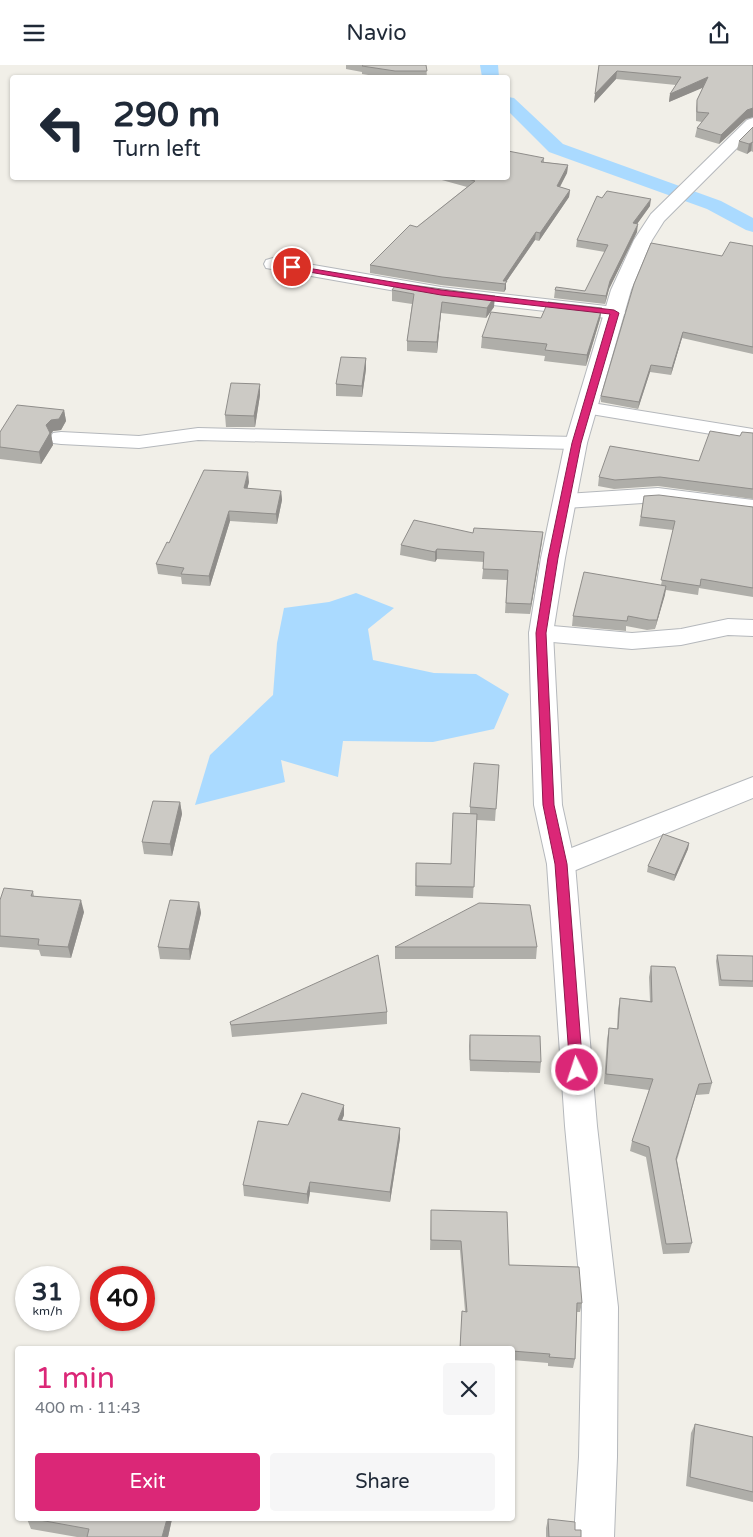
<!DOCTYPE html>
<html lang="en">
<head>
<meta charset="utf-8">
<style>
	body { margin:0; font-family:"Varela Round",sans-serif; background:#f6f6f7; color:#1f2937; height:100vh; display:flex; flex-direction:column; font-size:19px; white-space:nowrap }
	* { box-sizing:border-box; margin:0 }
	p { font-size:16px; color:#747a83 }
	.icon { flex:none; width:28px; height:28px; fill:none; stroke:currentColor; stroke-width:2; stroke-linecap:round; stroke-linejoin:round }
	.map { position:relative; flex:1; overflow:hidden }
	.details { position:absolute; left:15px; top:1281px; width:500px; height:175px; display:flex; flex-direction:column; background:#fff; border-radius:5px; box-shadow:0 1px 4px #0004 }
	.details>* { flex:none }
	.top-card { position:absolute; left:10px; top:10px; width:500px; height:105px; border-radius:5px; box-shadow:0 1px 4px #0004; background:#fff; color:#1f2937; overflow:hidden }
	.speed { position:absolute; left:15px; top:1201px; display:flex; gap:10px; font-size:25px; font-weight:700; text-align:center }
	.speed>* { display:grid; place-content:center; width:65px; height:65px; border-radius:50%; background:#fff; box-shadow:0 1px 4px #0004; line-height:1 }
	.speed small { font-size:12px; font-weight:400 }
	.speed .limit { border:8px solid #d22; background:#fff; color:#111 }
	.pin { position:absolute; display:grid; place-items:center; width:42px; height:42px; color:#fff; margin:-21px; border:2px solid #fff; border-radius:50%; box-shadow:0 1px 5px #0007 }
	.me { position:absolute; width:55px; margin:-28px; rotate:356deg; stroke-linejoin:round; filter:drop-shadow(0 0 4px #0008) }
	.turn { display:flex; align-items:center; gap:18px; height:105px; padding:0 20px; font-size:22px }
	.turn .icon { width:65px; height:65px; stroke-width:2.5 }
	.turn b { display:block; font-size:35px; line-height:42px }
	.round { display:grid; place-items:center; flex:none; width:52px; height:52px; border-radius:5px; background:#f6f6f7 }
	.head { display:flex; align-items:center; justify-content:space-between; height:85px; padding:0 20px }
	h1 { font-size:30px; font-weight:600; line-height:38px; color:#db2777 }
	.action { display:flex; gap:10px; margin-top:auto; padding:10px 20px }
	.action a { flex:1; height:58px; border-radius:5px; background:#db2777; color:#fff; font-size:20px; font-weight:600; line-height:58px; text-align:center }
	.action a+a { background:#f6f6f7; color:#1f2937 }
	header { display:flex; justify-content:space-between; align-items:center; height:65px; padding:0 20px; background:#fff; font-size:22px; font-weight:600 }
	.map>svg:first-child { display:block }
	.water { fill:#aadaff }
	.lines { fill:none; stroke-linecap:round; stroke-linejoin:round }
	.canal { fill:#aadaff; fill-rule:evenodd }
	.minor-casing { stroke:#b5b8bc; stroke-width:2 }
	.tertiary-casing { stroke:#b5b8bc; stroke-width:2 }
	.minor { fill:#fff; fill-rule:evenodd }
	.tertiary { fill:#fff; fill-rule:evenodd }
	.wall { fill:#afaea9 }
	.shaded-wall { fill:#8f8d8a }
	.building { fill:#cccac5; stroke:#8f8d8a }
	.route { fill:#db2777; stroke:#8e194d }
</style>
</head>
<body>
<header><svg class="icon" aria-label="menu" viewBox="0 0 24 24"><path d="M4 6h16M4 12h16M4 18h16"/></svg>Navio<svg class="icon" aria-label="share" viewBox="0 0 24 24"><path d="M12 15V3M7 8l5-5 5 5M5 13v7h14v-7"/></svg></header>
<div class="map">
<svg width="753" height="1472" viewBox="0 0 753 1472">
	<rect width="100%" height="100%" fill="#f1efe8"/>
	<path class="water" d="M356,528l38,15 -26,21 5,31 61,13 42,1 33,20 -15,35 -61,13 -90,-1 -5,36 -57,-17 4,22 -90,23 15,-50 63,-60 4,-52 7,-35 45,-6z"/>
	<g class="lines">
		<path class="canal" d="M480,0h18l1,12h-17z
			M508,32l6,1 49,46 158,57 32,17v14l-7,-2 -39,-21 -158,-57 -41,-41z"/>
		<defs>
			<path id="minor" d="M273,193l168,29 174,20 7,2 3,4 -3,4 -7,2 -174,-20 -175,-31 -2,-4 2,-4z
				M586,337l167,27v12l-174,-29 -3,-4 3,-4z
				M198,363l378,9 8,1 3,5 -3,5 -8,1 -378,-9 -59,8 -78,-4 -8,-1 -3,-5 3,-5 8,-1 78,4z
				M658,423l95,12v14l-95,-12 -92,6 -8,-2 -3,-5 3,-5 8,-2z
				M728,554l25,1v16l-25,-1 -47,10 -49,4 -91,-8 -9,-2 -3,-6 3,-6 9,-2 91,8 49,-4z
				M753,712v21l-182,74 -10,3 -10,-3 -4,-8 4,-8z"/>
			<path id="tertiary" d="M753,53v14l-89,89 -12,19 -21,50 -44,153 -22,115 -12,75 9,172 13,59 22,262 21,181 -1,150 -3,80h-40l5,-80 3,-150 -17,-181 -18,-262 -13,-59 -5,-172 12,-75 24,-115 46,-153 23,-50 17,-26 96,-94z"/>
		</defs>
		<use href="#minor" class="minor-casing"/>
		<use href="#tertiary" class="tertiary-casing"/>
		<use href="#minor" class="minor"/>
		<use href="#tertiary" class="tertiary"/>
	</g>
	<path class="wall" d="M346,0h80l1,12h-46l-19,-3v-2l-16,-3z
		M599,0h154v52l-7,2 -27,25 -24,-7 2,-9 5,-6 -6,-1v-13l1,-8 6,-13 -34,15 1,-8 6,-9 -60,-6 -22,24z
		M753,62v25l-2,-1 -4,3 -10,-4 2,-9z
		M544,93v4l24,3 -1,8 -7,14 10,3 -1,7 -30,44 -4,-1 -29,42v7l-2,3 -63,-7 -71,-12v-8l47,-38 50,-40 -36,-10h77z
		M650,141l-13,18v8l-28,57 -4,15 -51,-6 1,-8 30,1 20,-39 -29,-5 1,-7z
		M753,181v108l-71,-16 -11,37 -21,-3 -12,37 -37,-7v-6l121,-140z
		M392,225l102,17 -8,11 -45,-5 -4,40 -30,-2v-10l5,-37 -20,-3z
		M602,243l-2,11 -14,47 -42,-5 1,-5 -64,-8 1,-11 59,-19z
		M366,293v11l-4,28 -26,-1v-12z
		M260,330l-5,32h-29l-1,-12z
		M64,345l2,11 -5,9 -8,1 -2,3 2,11 -12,19 -41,-5v-27z
		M753,368v66l-95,-13 -44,3 -16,-3 1,-9 100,-16 41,-25z
		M249,417l-2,7 34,2 1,9 -5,24 -47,-3 -20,65 -28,-2 -1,-7 -23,-3 -2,-10 13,-21z
		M644,431l109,11v90l-54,-9 -1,7 -32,-5 -11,39 -8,1 -21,-4v5l-54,-5 1,-10 88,-31 12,-55 -34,-4z
		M543,467l-13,82 -25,-1 2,-33 -25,-1 2,-17 -47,-3 -2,3 -35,-7 1,-10 72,-12z
		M499,700l-4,56 -18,-1 -4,78 -58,-2 1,-33 35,1 19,-50v-7z
		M180,737l2,12 -10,42 -28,-2 -2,-12z
		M689,778l-1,6 -14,32 -27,-9 1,-6z
		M33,826l1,5 50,16 -13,46 -30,-2 -2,-6 -39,-3v-47z
		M199,837l2,11 -11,47 -30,-1 -2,-12z
		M395,882h142l-1,12h-141z
		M717,890l36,1v31l-34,-1 -3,-25z
		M651,901l61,117 -3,11 -13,1 -19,65 15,83 -3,10 -26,1 -17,-97 -16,-6 2,-10 17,-51 -45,-6 3,-45 2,-11 8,1 1,-20 2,-11 30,3 -1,-24z
		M387,947v12l-155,13 -2,-15z
		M470,970l71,27 -1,11 -70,-2 -1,-25z
		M344,1050l-2,5 58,8v10l-10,64 -80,-10 -2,12 -64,-8 -1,-11 45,-60z
		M431,1145l78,55 73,38 -2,9h-3l-2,47 -2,9 -25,-2v-3l-36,-3v-11h-52l2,-38h3l-5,-61h-30z
		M695,1359l58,13v65l-67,-16 5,-53z
		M27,1454h145l-4,18h-91l-46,-8z
		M548,1454l27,11 6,7h-35v-9z"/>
	<path class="shaded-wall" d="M617,6l-1,8 -22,24 1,-9z
		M708,12l-1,9 -38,16 1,-8z
		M753,43v9l-7,2 -27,25 2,-9 26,-25z
		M752,77l-1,9 -4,3 2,-10z
		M568,100l-1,8 -11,21 1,-8z
		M570,125l-1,7 -30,44 1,-8z
		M651,134l-1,7 -18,25 1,-8z
		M638,159l-1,8 -28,57 -4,15 1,-8 4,-15z
		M536,167l-1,8 -29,42v7l-2,3 1,-8 -2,-3z
		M495,231l-1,11 -8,11 1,-10z
		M442,237l-1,11 -4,40v-11z
		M602,243l-2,11 -14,47 1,-11z
		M683,267l-1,6 -11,37 1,-7z
		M366,293v11l-4,28v-11z
		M651,300l-1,7 -12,37 1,-7z
		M260,319v11l-5,32 -1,-11z
		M64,345l2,11 -5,9 -8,1 -2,3 2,11 -12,19 -2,-12 7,-27 5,-5z
		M248,407l1,10 -4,16 -1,-10z
		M281,426l1,9 -5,24 -1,-10z
		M229,446l1,10 -20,65 -1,-10z
		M543,467l-1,10 -12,72 1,-10z
		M437,484v10l-2,3v-10z
		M666,521l-1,9 -10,34 2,-9z
		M180,737l2,12 -10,42 -2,-12z
		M689,778l-1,6 -14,32 1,-6z
		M81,835l3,12 -13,46 -3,-11z
		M199,837l2,11 -11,47 -1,-11z
		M344,1040v10l-6,15v-10z
		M400,1063v10l-10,64v-10z
		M310,1117v10l-2,12 -1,-10z
		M167,1454h5l-4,18h-6z"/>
	<path class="building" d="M363,0h63l1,6h-32l-33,-5z
		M599,0h154v43l-6,2 -26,25 -24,-7 12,-15 -12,-1v-12l11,-23 -38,17 11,-17 -64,-6 -22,23z
		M753,62v15l-4,2 -10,-3z
		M508,86l36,7 -3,4 27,3 -11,21 13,4 -30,43 -4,-1 -33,49h4l-2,3 -63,-7 -72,-12 40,-40 7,2 58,-46 -15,-4h48z
		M607,126l44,8 -18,24 5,1 -28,57 -4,15 -51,-6 1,-3 29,4 23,-46 -31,-5 20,-44 5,2z
		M730,177l23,4v101l-70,-15 -11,36 -21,-3 -12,37 -38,-6 33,-112 17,-41 71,13z
		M397,218l98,13 -8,12 -45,-6 -5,40 -30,-1 7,-47 -22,-4z
		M548,237l54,6 -15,47 -42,-5 2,-6 -65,-7 9,-25 50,6z
		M341,292l25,1 -4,28 -26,-2z
		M231,318l29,1 -6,32 -29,-1z
		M17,340l47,5 -5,9 -8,1 -5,5 4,8 -11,19 -39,-5v-15z
		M710,366l30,5 2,-4 11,1v56l-93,-12 -45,3 -16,-3 11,-31 89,15z
		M204,405l44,2 -4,16 37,3 -5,23 -47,-3 -20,65 -28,-2 3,-6 -28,-4 11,-22 2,1z
		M659,430l94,12v81l-52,-9 -1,7 -39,-6 14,-59 -34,-4 3,-21z
		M414,455l59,13 1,-5 69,4 -12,72 -25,-1 2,-33 -25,-1 1,-17 -47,-3 -2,3 -34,-7z
		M584,507l82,14 -9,34h-8l-21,-4 -1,5 -54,-5z
		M474,698l25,2 -3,44 -26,-2z
		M153,736l27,1 -10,42 -28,-2z
		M453,748l24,1 -3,73 -58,-1v-23l35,1z
		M663,769l26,9 -14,32 -27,-9z
		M4,823l29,3 -2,5 50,4 -13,47 -30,-2 1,-6 -39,-3v-36z
		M170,835l29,2 -10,47 -31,-2z
		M479,838l51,2 7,42h-142z
		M378,890l9,57 -156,13 -1,-3z
		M717,890l36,1v25l-32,-1z
		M651,901l24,1 37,116 -13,1 -23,75 16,84 -26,1 -17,-97 -17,-6 21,-62 -47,-5 3,-46 9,1 2,-31 32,4z
		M470,970l70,1 1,26 -71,-2z
		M302,1028l42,12 -6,15 62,8 -10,64 -80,-10 -3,12 -64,-9 15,-64 30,4z
		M431,1145l76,2 2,53 70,2 3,36h-5l-2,56 -26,-2 1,-3 -38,-3v-2h-34l-18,-1 2,-37 5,1 -6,-71 -30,-1z
		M695,1359l58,13v55l-63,-15z
		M34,1454h133l-5,18h-75l2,-8z
		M548,1454l27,3v8h6v7h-32z"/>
	<path class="route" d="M289,200l152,25 173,20 5,3 -38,130 -23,115 -12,75 8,172 13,59 16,206 -1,4 -5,1 -5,-1 -2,-4 -15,-206 -12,-59 -7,-172 12,-75 24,-115 38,-129 -169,-19 -149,-26 -4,-2z"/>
</svg>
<div class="speed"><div>31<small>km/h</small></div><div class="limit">40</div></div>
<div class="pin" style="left:292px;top:202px;background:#d93025"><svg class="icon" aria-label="arrive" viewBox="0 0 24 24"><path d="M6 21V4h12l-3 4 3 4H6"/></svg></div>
<svg class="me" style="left:577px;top:1005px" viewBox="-20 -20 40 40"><circle r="17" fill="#db2777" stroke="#fff" stroke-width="3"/><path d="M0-11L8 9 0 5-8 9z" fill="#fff"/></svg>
<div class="top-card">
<div class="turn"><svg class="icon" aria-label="left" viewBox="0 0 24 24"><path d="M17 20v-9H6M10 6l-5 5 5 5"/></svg><div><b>290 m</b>Turn left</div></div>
</div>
<section class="details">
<div class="head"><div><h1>1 min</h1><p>400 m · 11:43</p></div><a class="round"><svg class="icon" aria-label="close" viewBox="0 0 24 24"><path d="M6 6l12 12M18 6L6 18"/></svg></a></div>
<div class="action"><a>Exit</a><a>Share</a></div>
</section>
</div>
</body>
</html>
